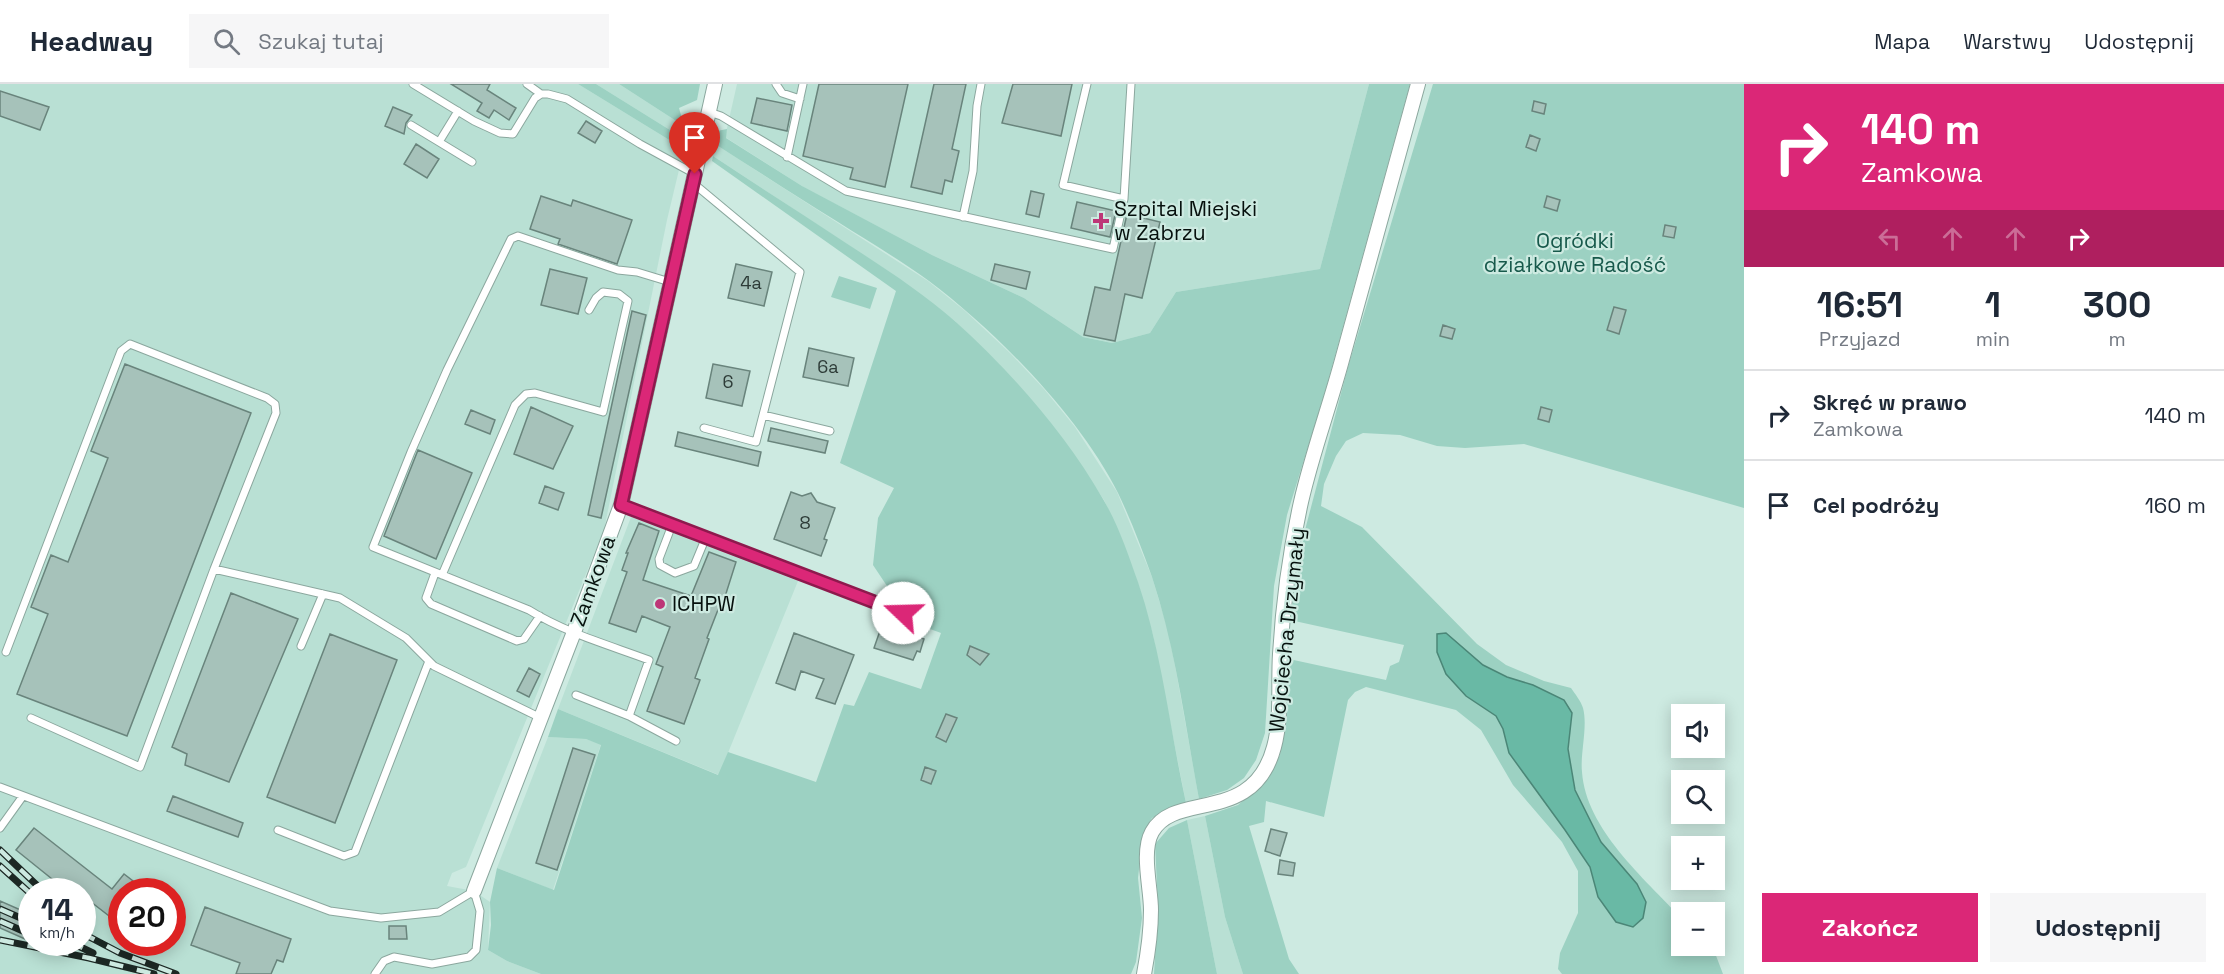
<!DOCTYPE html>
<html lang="pl">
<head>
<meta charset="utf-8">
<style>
	body { margin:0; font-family:"Space Grotesk",sans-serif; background:#f6f6f7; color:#1f2937; height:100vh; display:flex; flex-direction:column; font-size:22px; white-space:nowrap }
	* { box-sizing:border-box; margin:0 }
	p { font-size:20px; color:#747a83 }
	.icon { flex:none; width:33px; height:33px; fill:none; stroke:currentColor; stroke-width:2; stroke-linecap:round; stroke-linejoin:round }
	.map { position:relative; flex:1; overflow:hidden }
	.details { display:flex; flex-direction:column; background:#fff; width:480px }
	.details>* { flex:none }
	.banner { background:#db2777; color:#fff; overflow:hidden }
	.buttons { position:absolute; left:1671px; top:620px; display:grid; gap:12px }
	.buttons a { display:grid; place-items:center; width:54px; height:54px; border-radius:0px; background:#fff; box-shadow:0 3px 15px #0003; font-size:30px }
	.speed { position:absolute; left:18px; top:794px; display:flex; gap:12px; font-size:30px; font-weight:700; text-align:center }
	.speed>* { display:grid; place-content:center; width:78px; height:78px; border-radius:50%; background:#fff; box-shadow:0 3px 15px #0003; line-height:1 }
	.speed small { font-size:15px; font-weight:400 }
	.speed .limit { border:9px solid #d22; background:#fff; color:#111 }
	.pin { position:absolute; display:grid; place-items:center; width:51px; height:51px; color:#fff; margin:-62px -26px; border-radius:50% 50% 50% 0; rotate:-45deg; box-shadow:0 0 6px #0007 }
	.pin .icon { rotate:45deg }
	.me { position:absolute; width:66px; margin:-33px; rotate:291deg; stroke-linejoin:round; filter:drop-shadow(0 0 4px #0008) }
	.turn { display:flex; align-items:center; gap:21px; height:126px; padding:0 18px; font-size:27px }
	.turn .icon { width:78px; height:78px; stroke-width:2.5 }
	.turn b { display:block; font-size:42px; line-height:51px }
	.lanes { display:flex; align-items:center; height:57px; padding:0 18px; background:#0003; justify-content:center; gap:30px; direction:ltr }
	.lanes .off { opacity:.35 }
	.eta { display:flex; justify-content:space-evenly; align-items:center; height:102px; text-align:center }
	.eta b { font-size:36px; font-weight:700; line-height:42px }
	.primary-button { display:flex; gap:12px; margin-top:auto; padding:12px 18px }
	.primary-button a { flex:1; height:69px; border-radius:0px; background:#db2777; color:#fff; font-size:24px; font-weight:700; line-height:69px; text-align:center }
	.primary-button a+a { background:#f6f6f7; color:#1f2937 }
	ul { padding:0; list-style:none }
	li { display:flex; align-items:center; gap:18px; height:90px; padding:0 18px; border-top:2px solid #e0e1e3 }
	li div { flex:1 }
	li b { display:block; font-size:22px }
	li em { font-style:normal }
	header { display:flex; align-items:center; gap:36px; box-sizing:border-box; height:84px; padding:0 30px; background:#fff; border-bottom:2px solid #e0e1e3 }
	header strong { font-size:28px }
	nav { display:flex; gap:33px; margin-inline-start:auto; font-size:21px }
	.search { width:420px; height:54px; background:#f6f6f7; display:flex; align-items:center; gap:15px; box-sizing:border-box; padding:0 21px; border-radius:0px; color:#747a83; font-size:22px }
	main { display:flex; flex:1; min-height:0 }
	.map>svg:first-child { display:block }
	.built { fill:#b9e0d4; fill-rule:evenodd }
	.green { fill:#9cd1c2; fill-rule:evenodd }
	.water { fill:#69b9a5; stroke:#4b8677; stroke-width:1.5 }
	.building { fill:#a6c2ba; stroke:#69847c; stroke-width:1.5 }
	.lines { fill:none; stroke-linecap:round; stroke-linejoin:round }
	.service-casing { stroke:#8ba79e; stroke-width:9 }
	.minor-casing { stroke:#8ba79e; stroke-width:16 }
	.service { stroke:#fff; stroke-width:7 }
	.minor { stroke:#fff; stroke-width:14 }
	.rail-casing { stroke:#1c2824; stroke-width:7 }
	.rail { stroke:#cdeae1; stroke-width:4.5; stroke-dasharray:14; stroke-linecap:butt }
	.route-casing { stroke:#8e194d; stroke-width:15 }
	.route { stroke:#db2777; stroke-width:10 }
	.poi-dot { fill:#bd3677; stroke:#cdeae1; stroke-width:2 }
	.labels { text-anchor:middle; stroke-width:4.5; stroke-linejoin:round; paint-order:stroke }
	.number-label { font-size:18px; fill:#2e3c38 }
	.poi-label { font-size:21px; fill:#06100d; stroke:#cdeae1; text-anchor:start }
	.park-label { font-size:21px; fill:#17594b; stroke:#cdeae1 }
	.street-label { font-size:21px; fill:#06100d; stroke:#cdeae1 }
</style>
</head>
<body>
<header>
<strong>Headway</strong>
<div class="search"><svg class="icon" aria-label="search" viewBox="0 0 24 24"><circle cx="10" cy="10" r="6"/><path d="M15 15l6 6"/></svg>Szukaj tutaj</div>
<nav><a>Mapa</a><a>Warstwy</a><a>Udostępnij</a></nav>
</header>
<main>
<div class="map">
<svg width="1744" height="890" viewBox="0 0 1744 890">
	<rect width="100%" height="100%" fill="#cdeae1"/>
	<path class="built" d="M0,0h578l106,65 -17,71 -63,310 -138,337 -14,6 -5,13 27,5 16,11 -2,48 19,11 34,13h-541zM32,807h50v51h-50zM122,807h50v51h-50z
		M596,0h23l65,42 -6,9z
		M737,0h632l-49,185 -144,23 -26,41 -38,10 -29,-6 -59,-39 -92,-43 -127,-67 -80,-51z
		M715,60l213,137 36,29 46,43 34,36 31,38 42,65 35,85 16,53 8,41 23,128 -13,4 -33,-168 -15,-52 -18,-48 -16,-35 -42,-62 -63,-74 -44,-43 -67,-50 -175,-115z
		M631,433l167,64 -79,194 -161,-66z
		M548,653l38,2 15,5 -48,146 -56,-22z
		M1205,732l20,101 18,57h-26l-30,-154z"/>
	<path class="green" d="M578,0h18l82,51 6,14z
		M619,0h81l-3,16 -18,8 5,18z
		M1369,0h41l-83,301 -40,130 -13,71 -9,147 -9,27 -12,18 -17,12 -28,9c-14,-74 -23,-150 -47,-222 -10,-28 -21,-57 -34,-84 -38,-76 -121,-161 -189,-212 -29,-21 -61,-40 -91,-59 -41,-25 -82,-52 -123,-78l2,-13 10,-2 -1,9 76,48 130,69 92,43 59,39 29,6 38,-10 26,-41 144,-23z
		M1433,0h311v424l-220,-64 -59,4 -28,-2 -37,-11 -37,-2 -17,8 -10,15 -12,28 -3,22 41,21 115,117 29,21 38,16 27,7c4,6 10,13 12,20 5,19 -3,45 -1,64 4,57 62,106 99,146l1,27h26l7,8 8,21h-161l-4,-5 2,-16 18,-40v-42l-16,-29 -49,-57 -32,-55 -25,-20 -90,-23 -11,5 -7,8 -24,117 -58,-16 -2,21 -15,4 40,133 10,15h-56l-18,-57 -20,-101 33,-11 27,-23 15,-27 9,-96 97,21 4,-14 9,-4 5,-17 -114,-25 15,-90 43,-163zM1446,549l37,32 24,12 26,8 30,15 9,13 -4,36 7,41 26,52 36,42 -39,13 -8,-30 -25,-38 -56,-76 -6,-24 -7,-13 -30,-20z
		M713,72c45,30 91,59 136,89 37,24 74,48 107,77 56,51 109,111 147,177 15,25 25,55 35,83 24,71 32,148 48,221l-34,15 -9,15 -5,45 4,40 -6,44 -5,12h-590l-34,-13 -19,-11 3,-25 -1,-23 7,-34 57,22 47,-145 -15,-6 -38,-2 10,-28 160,66 10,-23 88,30 28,-78 10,2 15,-34 52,17 20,-56 -30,-11 -38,-57 5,-47 16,-30 -54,-25 56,-172 -184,-130z
		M839,192l38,12 -7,21 -39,-12z
		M1187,736l30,154h-63l4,-68 -3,-62 14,-16z"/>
	<path class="water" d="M1446,549l37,32 24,12 26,8 31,15 8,13 -4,36 7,41 26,52 36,42 9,18 -3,16 -10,9 -17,-5 -18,-25 -8,-30 -25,-37 -56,-77 -6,-24 -7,-13 -30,-20 -20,-22 -9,-22v-18z"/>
	<path class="building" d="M451,0h39l-3,6 29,18 -7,12 -15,-10 -5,8 -12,-7 5,-8z
		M819,0h89l-23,103 -35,-8 3,-11 -50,-12z
		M934,0h32l-14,65 7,2 -7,31 -7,-2 -3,14 -31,-7z
		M1013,0h59l-11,52 -59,-13z
		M0,7l49,16 -9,23 -40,-14z
		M757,14l35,7 -5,26 -36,-8z
		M1534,17l12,3 -2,10 -12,-3z
		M393,23l19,8 -6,8 -2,11 -19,-8z
		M586,37l16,10 -7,12 -17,-10z
		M1530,51l10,4 -4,12 -10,-4z
		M416,60l23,15 -12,19 -23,-14z
		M1031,107l13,3 -5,23 -13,-3z
		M541,112l30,10 2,-6 59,20 -15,44 -59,-20 2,-5 -30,-10z
		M1547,112l13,4 -3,11 -13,-4z
		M1077,118l39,9 -6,26 -39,-9z
		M1127,130l33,8 -18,76 -17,-4 -10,47 -31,-6 11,-48 15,3z
		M1665,141l11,2 -2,11 -11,-2z
		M736,180l36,8 -8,34 -36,-8z
		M995,180l35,8 -4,17 -35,-9z
		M550,185l37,9 -9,36 -37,-9z
		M1614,223l12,3 -7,24 -12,-4z
		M632,227l14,4 -45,203 -13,-3z
		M1443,241l12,4 -3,10 -12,-3z
		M809,264l45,10 -6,28 -45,-9z
		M125,280l126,49 -124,323 -110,-42 31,-80 -17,-7 20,-52 17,7 40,-104 -17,-7z
		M713,280l37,7 -8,35 -36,-8z
		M531,323l42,19 -20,43 -39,-15z
		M1541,323l11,3 -3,12 -11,-3z
		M471,326l24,10 -5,14 -25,-10z
		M771,344l57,13 -3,12 -57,-12z
		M678,348l83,20 -3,14 -83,-20z
		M418,366l54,23 -36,86 -52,-23z
		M545,402l19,7 -6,17 -19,-7z
		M791,408l11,4 9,-3 6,9 18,6 -11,31 3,1 -6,16 -47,-17z
		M639,439l20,8 -16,49 48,16 18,-44 27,10 -13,41 -2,-1 -14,36 2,1 -14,39 5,2 -16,44 -37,-13 16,-44 -7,-3 14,-37 -28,-11 -6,16 -27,-9 18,-51 -5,-2 6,-17h-2z
		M231,509l67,26 -69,163 -44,-17 2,-11 -15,-7z
		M889,536l34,12 -2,6 3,1 -4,13 -3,-1 -4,9 -39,-12 8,-23 5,2z
		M794,549l60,22 -19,49 -19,-6 8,-19 -23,-8 -6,19 -19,-7z
		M330,550l67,26 -62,163 -68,-26z
		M970,562l19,8 -9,11 -13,-10z
		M529,584l11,6 -11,23 -12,-6z
		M946,630l11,4 -11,24 -10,-5z
		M573,664l22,7 -38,115 -21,-7z
		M925,683l11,4 -5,13 -10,-4z
		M173,712l70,27 -5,14 -71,-26z
		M34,744l78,61 12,-15 22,17h-24v35l-40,-31v-4h-15l-51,-41z
		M1271,745l16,4 -7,23 -15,-5z
		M1280,776l15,3 -2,13 -15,-2z
		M0,817l32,14v7l-7,17 -25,-11z
		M205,823l86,32 -8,23 -6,-2 -6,14h-35l4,-11 -49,-18z
		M389,842h17l1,13h-18z"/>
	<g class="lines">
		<defs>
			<path id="service" d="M413,0l61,37 26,12 13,1 22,-36 6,-4h7l19,5 73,45 55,30
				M527,0l14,10
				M776,0l6,9 18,6
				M1087,0l-24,101 61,14
				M709,28l12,4 125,75 267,58 11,-50 7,-115
				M411,41l61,37
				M439,58l19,-31
				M787,73l16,-73
				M693,99l107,89 -44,170 -52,-14
				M963,133l10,-46 4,-65 4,-22
				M763,331l67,16
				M621,421l282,108
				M672,441l-13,34 1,6 15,8 19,-7 12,-29
				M435,489l-9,25 5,6 86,37 7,-2 16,-23
				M442,491l73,-170 11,-11 9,-1 68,19 25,-111 -9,-7 -16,-2 -7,6 -7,12
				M301,562l22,-52
				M6,568l115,-301 9,-7 137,54 8,6 1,9 -62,156
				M576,611l53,21 20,-56c-40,-15 -83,-27 -120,-50l-156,-63 38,-95 36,-82 64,-131 7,-3 100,34 19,2 33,10
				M629,632l47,25
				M31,634l109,49 74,-198 126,29 66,40 28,28 107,52
				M0,703l330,124 51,7 58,-6 35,-21 6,20 -4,39 -7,7 -37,7 -38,-7 -10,4 -9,13
				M0,744l23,-32
				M278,746l66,26 11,-4 74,-191"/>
			<path id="minor" d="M474,807l100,-259 47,-127 94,-421
				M1144,890c4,-21 7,-42 7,-64 0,-22 -10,-58 1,-78 23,-42 101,-6 122,-85 8,-29 4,-63 6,-93 3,-50 10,-103 21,-152 11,-48 28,-94 41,-142 26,-92 50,-184 76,-276"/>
		</defs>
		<use href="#service" class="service-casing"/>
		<use href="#minor" class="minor-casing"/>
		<use href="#service" class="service"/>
		<use href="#minor" class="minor"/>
		<defs>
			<path id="rail" d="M0,766l43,41
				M0,782l32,29
				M0,825l32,14
				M0,837l32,14
				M82,849l38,20 56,21
				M0,856l89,18 65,16
				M70,858l23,11"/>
		</defs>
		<use href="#rail" class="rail-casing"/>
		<use href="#rail" class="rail"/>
	</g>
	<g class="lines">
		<defs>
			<path id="route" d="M695,90l-74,331 282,108"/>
		</defs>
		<use href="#route" class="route-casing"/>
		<use href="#route" class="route"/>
	</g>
	<g class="poi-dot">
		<path d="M1098 128h6v6h6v6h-6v6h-6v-6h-6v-6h6z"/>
		<circle cx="660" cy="520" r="6"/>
	</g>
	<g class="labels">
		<g class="number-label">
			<text x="751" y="205">4a</text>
			<text x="828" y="289">6a</text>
			<text x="728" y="304">6</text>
			<text x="805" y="445">8</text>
		</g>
		<g class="poi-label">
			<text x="1114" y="132">Szpital Miejski<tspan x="1114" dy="24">w Zabrzu</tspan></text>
			<text x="672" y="527">ICHPW</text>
		</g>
		<g class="park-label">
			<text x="1575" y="164">Ogródki<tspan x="1575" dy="24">działkowe Radość</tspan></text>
		</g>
		<g class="street-label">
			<text transform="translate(593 497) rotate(-70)" y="7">Zamkowa</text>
			<text transform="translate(1287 546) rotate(-84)" y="7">Wojciecha Drzymały</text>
		</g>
	</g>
</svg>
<div class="buttons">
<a><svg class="icon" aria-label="sound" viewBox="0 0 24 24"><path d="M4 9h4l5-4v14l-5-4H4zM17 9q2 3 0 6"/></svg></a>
<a><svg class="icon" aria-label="search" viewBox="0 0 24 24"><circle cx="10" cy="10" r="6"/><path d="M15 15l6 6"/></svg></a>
<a>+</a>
<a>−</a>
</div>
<div class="speed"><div>14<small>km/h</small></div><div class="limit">20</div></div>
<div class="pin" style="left:695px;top:90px;background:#d93025"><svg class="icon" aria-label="arrive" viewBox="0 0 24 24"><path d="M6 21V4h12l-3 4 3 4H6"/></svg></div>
<svg class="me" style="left:903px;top:529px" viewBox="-20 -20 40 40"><circle r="19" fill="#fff"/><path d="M0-13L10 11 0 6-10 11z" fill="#db2777"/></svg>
</div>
<section class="details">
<div class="banner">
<div class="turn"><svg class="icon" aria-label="right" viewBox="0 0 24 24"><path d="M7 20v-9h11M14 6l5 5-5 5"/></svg><div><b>140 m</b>Zamkowa</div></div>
<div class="lanes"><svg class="icon off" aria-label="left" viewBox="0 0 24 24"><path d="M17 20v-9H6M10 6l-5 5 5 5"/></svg><svg class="icon off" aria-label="ahead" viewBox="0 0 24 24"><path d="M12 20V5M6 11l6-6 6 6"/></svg><svg class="icon off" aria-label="ahead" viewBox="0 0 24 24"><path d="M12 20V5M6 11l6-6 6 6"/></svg><svg class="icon" aria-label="right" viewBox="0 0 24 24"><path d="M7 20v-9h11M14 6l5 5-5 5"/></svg></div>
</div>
<div class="eta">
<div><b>16:51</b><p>Przyjazd</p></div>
<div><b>1</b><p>min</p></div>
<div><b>300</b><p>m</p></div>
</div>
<ul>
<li><svg class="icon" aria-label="right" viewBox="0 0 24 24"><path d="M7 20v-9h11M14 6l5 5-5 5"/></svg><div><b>Skręć w prawo</b><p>Zamkowa</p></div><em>140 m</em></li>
<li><svg class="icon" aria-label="arrive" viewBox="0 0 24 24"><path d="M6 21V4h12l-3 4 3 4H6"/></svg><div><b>Cel podróży</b></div><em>160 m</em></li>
</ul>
<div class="primary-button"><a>Zakończ</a><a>Udostępnij</a></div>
</section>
</main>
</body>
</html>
